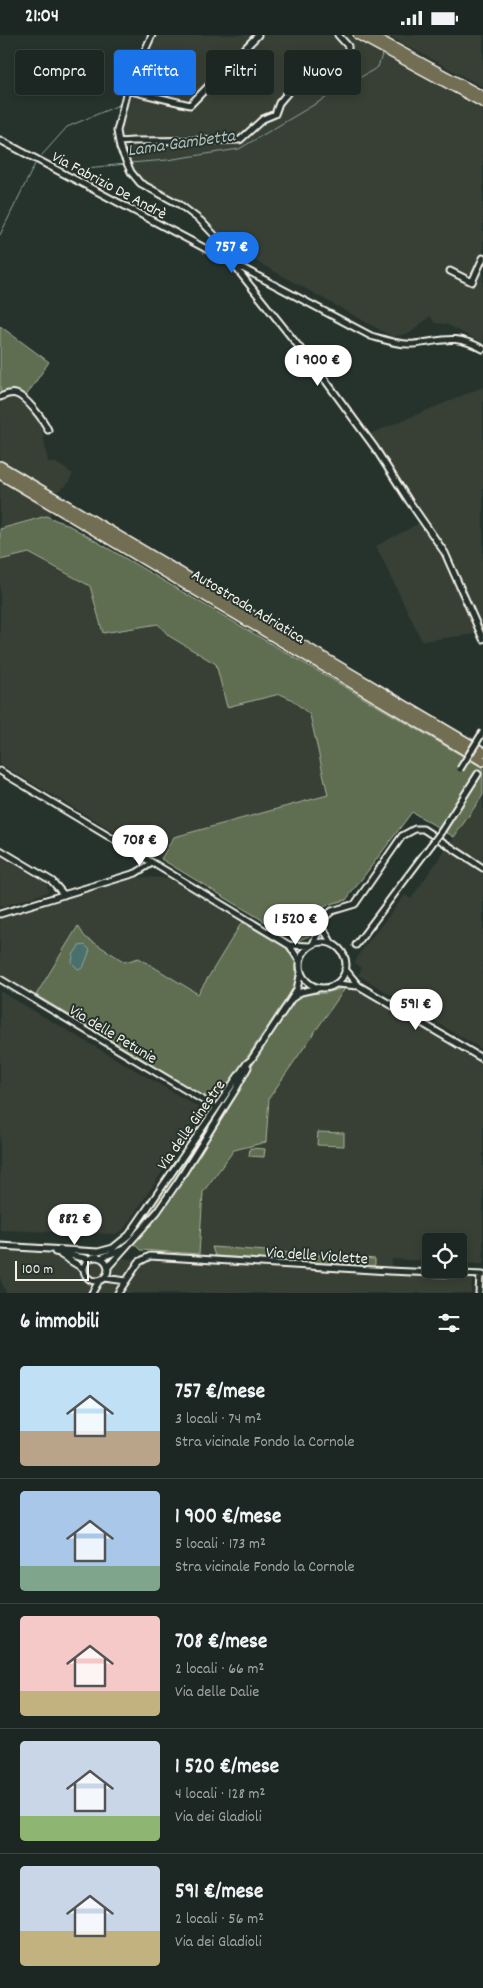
<!DOCTYPE html>
<html lang="it">
<meta charset="utf-8">
<style>
:root{--surface:#1c2622;--page:#252e2a;--text:#f1f3f6;--muted:#a0a5a5;--line:#3a4340;--accent:#1a73e8}
body{margin:0;font-family:Dekko,sans-serif;background:var(--page);color:var(--text);height:100vh;display:flex;flex-direction:column;font-size:19px;white-space:nowrap}
*{box-sizing:border-box;margin:0}
p{font-size:16px;color:var(--muted)}
.icon{flex:none;width:28px;height:28px;fill:none;stroke:currentColor;stroke-width:2;stroke-linecap:round;stroke-linejoin:round}
.map{position:relative;height:1258px;overflow:hidden}
.panel{display:flex;flex-direction:column;background:var(--surface);flex:1}
.panel>*{flex:none}
.hud{position:absolute;left:15px;top:15px;width:454px;height:45px;display:flex;gap:10px}
.controls{position:absolute;left:422px;top:1198px;display:grid;gap:10px}
.controls a{display:grid;place-items:center;width:45px;height:45px;border-radius:5px;background:var(--surface);box-shadow:0 2px 8px #0003,0 0 0 1px var(--line);font-size:25px}
.scale{position:absolute;left:15px;bottom:12px;width:74px;box-sizing:border-box;padding-left:5px;border:2px solid #f4f1e8;border-top:0;font-size:14px;line-height:18px;white-space:nowrap;color:#f4f1e8;-webkit-text-stroke:4px #26332d;paint-order:stroke}
.price{position:absolute;translate:-50% -42px;padding:0 11px;border-radius:18px;background:#fff;color:#222;font-size:16px;line-height:32px;filter:drop-shadow(0 1px 2px #0008)}
.price::after{content:'';position:absolute;left:50%;top:30px;width:15px;height:11px;margin-left:-8px;background:inherit;clip-path:polygon(0 0,100% 0,50% 100%)}
.price.selected{background:var(--accent);color:#fff}
ul{padding:0;list-style:none}
li{display:flex;align-items:center;gap:15px;height:125px;padding:0 20px}
li+li{border-top:1px solid var(--line)}
li span{display:grid;place-items:center;flex:none;width:140px;height:100px;border-radius:5px;color:#555}
li>.icon{margin-inline-start:auto}
span .icon{width:60px;height:60px;fill:#fffc;stroke-width:1}
li b{font-size:21px}
h2{display:flex;justify-content:space-between;align-items:center;height:60px;padding:0 20px;font-size:21px}
.pill{padding:0 18px;border-radius:5px;background:var(--surface);box-shadow:0 2px 8px #0003,0 0 0 1px var(--line);font-size:18px;line-height:45px}
.pill.selected{background:var(--accent);color:#fff}
.status{display:flex;justify-content:space-between;align-items:center;height:35px;padding:0 25px;background:var(--surface);direction:ltr}
.status svg{height:14px;fill:currentColor}
.map>svg:first-child{display:block}
.built{fill:#384036}
.green{fill:#5e6e51;stroke:#a9b09c}
.water{fill:#4a706d;stroke:#8ea49e}
.lines{fill:none;stroke-linecap:round;stroke-linejoin:round}
.stream{stroke:#8ea49e;stroke-width:1}
.minor-casing{stroke:#f4f1e8;stroke-width:9}
.primary-casing{stroke:#f4f1e8;stroke-width:11}
.motorway-casing{stroke:#f4f1e8;stroke-width:12}
.minor{stroke:#26332d;stroke-width:5}
.primary{stroke:#726e52;stroke-width:8}
.motorway{stroke:#726e52;stroke-width:9}
.minor-bridge-casing{stroke:#f4f1e8;stroke-width:9;stroke-linecap:butt}
.minor-bridge{stroke:#26332d;stroke-width:5}
.labels{text-anchor:middle;stroke-width:4;stroke-linejoin:round;paint-order:stroke}
.street-label{font-size:16px;fill:#f4f1e8;stroke:#26332d}
.water-label{font-size:18px;font-style:italic;fill:#b0bdb7;stroke:#26332d}
</style>
<div class="status"><b>21:04</b><svg viewBox="0 0 49 12"><path d="M0 12V9h3v3zM5 12V6h3v6zM10 12V3h3v9zM15 12V0h3v12zM26 1h20v11H26zM47 4h2v5h-2z"/></svg></div>
<div class="map">
<svg width="483" height="1258" viewBox="0 0 483 1258">
<rect width="100%" height="100%" fill="#26332d"/>
<filter id="ink" filterUnits="userSpaceOnUse"><feTurbulence type="fractalNoise" baseFrequency=".02" numOctaves="2"/><feDisplacementMap in="SourceGraphic" scale="10" xChannelSelector="R" yChannelSelector="G"/><feConvolveMatrix kernelMatrix="1 2 1 2 8 2 1 2 1" color-interpolation-filters="sRGB"/></filter>
<g filter="url(#ink)">
<path class="built" d="M157 0H347L483 73V308L446 289 435 288 430 281 410 298 393 302 241 218 189 171 147 149 139 143 124 114 121 98 133 51Z
M387 0H483V52Z
M483 352V589L480 588 451 520 370 399Z
M12 360 20 365 41 388 48 427 56 428 73 439 66 451 54 458 0 425V364Z
M0 445 51 475 50 481H46L30 484 0 494Z
M420 488 430 501 429 505 443 519 475 595V599L422 606 376 511Z
M29 518 90 551 103 598 158 589 169 601 216 629 227 671 280 659 291 664 310 680 329 760 174 802 161 824 0 729V525Z
M483 760V1015L358 940 362 933 355 928 361 916 405 860 411 864Z
M0 821 47 849 48 857 0 872Z
M147 842 163 843 177 848 242 887 199 959 139 924 125 927 85 902 78 891 36 960 0 939V884L131 843Z
M346 952 353 953 483 1030V1229L459 1228V1206H431V1226L392 1224 391 1231 199 1219 203 1158 234 1115 266 1107 269 1063Z
M0 956 198 1072 199 1078 197 1085 123 1195 115 1199 0 1195Z
M0 1216 472 1244 471 1258H6L0 1243Z"/>
<path class="green" d="M0 291 49 327 24 364 15 359 0 362Z
M46 481 70 491 483 733V760L454 802 412 777 346 865C317 871 319 875 309 901L297 906 161 824 174 802 328 760 310 680 291 664 280 659 227 672 216 629 169 601 158 589 103 598 90 551 29 518 0 525V494Z
M242 887 289 915 295 925 296 949 225 1055C217 1061 211 1062 202 1060L36 960 78 891 85 902 125 927 139 923 198 959Z
M346 952 269 1063 266 1107 234 1115 203 1157 199 1219 140 1215 133 1207V1201L297 962 306 959 326 958Z
M318 1097 344 1098V1111L317 1110Z
M250 1113 265 1114 264 1122 249 1121Z
M212 1212 375 1224V1229L373 1232 215 1221Z"/>
<path class="water" d="M85 910 90 915 83 933 78 934 72 928 73 920 79 911Z"/>
<g class="lines">
<path class="stream" d="M389 3 390 0
M42 120 67 92 119 70
M130 128 167 125 239 114 378 32 382 20
M79 142 86 133 126 129
M0 200 35 129"/>
<g class="minor-casing">
<path id="minor" d="M152 0 127 55 117 96 120 113 131 137 140 148 179 169 201 186 221 207 233 229 323 342 375 413 409 466 445 518 483 604
M127 55 190 70 258 0
M0 105 371 301C385 305 399 310 414 309 444 306 453 298 483 314
M119 107 133 106 240 105 263 84 275 79 279 68 290 55 346 25 348 21V11L338 0
M450 236 472 247 483 223
M0 362C5 360 10 357 16 359 26 362 44 385 48 395
M0 736 289 910 310 911
M441 797 478 739
M0 815 52 846 64 860
M0 879 136 838 152 828
M322 891 332 909
M300 930a23 23 0 1 1 46 0a23 23 0 1 1-46 0Z
M313 909 325 882 332 876 355 869 402 801 415 794H423L483 833
M356 910 431 810
M290 911 300 927
M345 934 359 951 483 1024
M0 944 216 1073
M337 949 358 951
M293 963 301 957 319 953
M0 1211 98 1217 113 1213 129 1200 247 1028 251 1025 292 963 297 954 301 937
M55 1217 89 1224
M61 1220 84 1234
M84 1234a12 12 0 1 1 24 0a12 12 0 1 1-24 0Z
M100 1223 121 1215
M108 1232 157 1177 177 1148 236 1054 248 1032
M104 1243 126 1246
M92 1258 99 1246
M118 1258 139 1227 150 1221 389 1236 483 1240
M479 1258 480 1240"/>
</g>
<g class="primary-casing">
<path id="primary" d="M358 0 483 68
M371 0 483 61"/>
</g>
<g class="motorway-casing">
<path id="motorway" d="M0 431 483 717
M0 439 483 726"/>
</g>
<use href="#minor" class="minor"/>
<use href="#primary" class="primary"/>
<use href="#motorway" class="motorway"/>
<g class="minor-bridge-casing">
<path id="minor-bridge" d="M460 734 483 697
M431 810 441 797"/>
</g>
<use href="#minor-bridge" class="minor-bridge"/>
</g>
</g>
<g class="labels">
<g class="street-label">
<text transform="translate(110 149) rotate(28)" y="6">Via Fabrizio De Andrè</text>
<text transform="translate(249 570) rotate(31)" y="6">Autostrada Adriatica</text>
<text transform="translate(114 998) rotate(31)" y="6">Via delle Petunie</text>
<text transform="translate(190 1089) rotate(-55)" y="6">Via delle Ginestre</text>
<text transform="translate(317 1219) rotate(4)" y="6">Via delle Violette</text>
</g>
<g class="water-label">
<text transform="translate(181 107) rotate(-8)" y="6">Lama Gambetta</text>
</g>
</g>
</svg>
<div class="controls">
<a><svg class="icon" aria-label="locate" viewBox="0 0 24 24"><circle cx="12" cy="12" r="6"/><path d="M12 2v4M12 18v4M2 12h4M18 12h4"/></svg></a>
</div>
<div class="scale">100 m</div>
<b class="price selected" style="left:232px;top:239px">757 €</b>
<b class="price" style="left:318px;top:352px">1 900 €</b>
<b class="price" style="left:140px;top:832px">708 €</b>
<b class="price" style="left:296px;top:911px">1 520 €</b>
<b class="price" style="left:416px;top:996px">591 €</b>
<b class="price" style="left:75px;top:1211px">882 €</b>
<div class="hud">
<a class="pill">Compra</a>
<a class="pill selected">Affitta</a>
<a class="pill">Filtri</a>
<a class="pill">Nuovo</a>
</div>
</div>
<section class="panel">
<h2>6 immobili<svg class="icon" aria-label="filters" viewBox="0 0 24 24"><path d="M4 7h16M4 17h16"/><circle cx="9" cy="7" r="2"/><circle cx="15" cy="17" r="2"/></svg></h2>
<ul>
<li><span style="background:linear-gradient(#bfe0f5 65%,#b9a48a 0)"><svg class="icon" aria-label="home" viewBox="0 0 24 24"><path d="M3 11l9-7 9 7M6 9v11h12V9"/></svg></span><div><b>757 €/mese</b><p>3 locali · 74 m²</p><p>Stra vicinale Fondo la Cornole</p></div></li>
<li><span style="background:linear-gradient(#a9c7e8 75%,#7fa58c 0)"><svg class="icon" aria-label="home" viewBox="0 0 24 24"><path d="M3 11l9-7 9 7M6 9v11h12V9"/></svg></span><div><b>1 900 €/mese</b><p>5 locali · 173 m²</p><p>Stra vicinale Fondo la Cornole</p></div></li>
<li><span style="background:linear-gradient(#f6c9c9 75%,#c2b280 0)"><svg class="icon" aria-label="home" viewBox="0 0 24 24"><path d="M3 11l9-7 9 7M6 9v11h12V9"/></svg></span><div><b>708 €/mese</b><p>2 locali · 66 m²</p><p>Via delle Dalie</p></div></li>
<li><span style="background:linear-gradient(#c9d6e8 75%,#8fb573 0)"><svg class="icon" aria-label="home" viewBox="0 0 24 24"><path d="M3 11l9-7 9 7M6 9v11h12V9"/></svg></span><div><b>1 520 €/mese</b><p>4 locali · 128 m²</p><p>Via dei Gladioli</p></div></li>
<li><span style="background:linear-gradient(#c9d6e8 65%,#c2b280 0)"><svg class="icon" aria-label="home" viewBox="0 0 24 24"><path d="M3 11l9-7 9 7M6 9v11h12V9"/></svg></span><div><b>591 €/mese</b><p>2 locali · 56 m²</p><p>Via dei Gladioli</p></div></li>
</ul>
</section>
